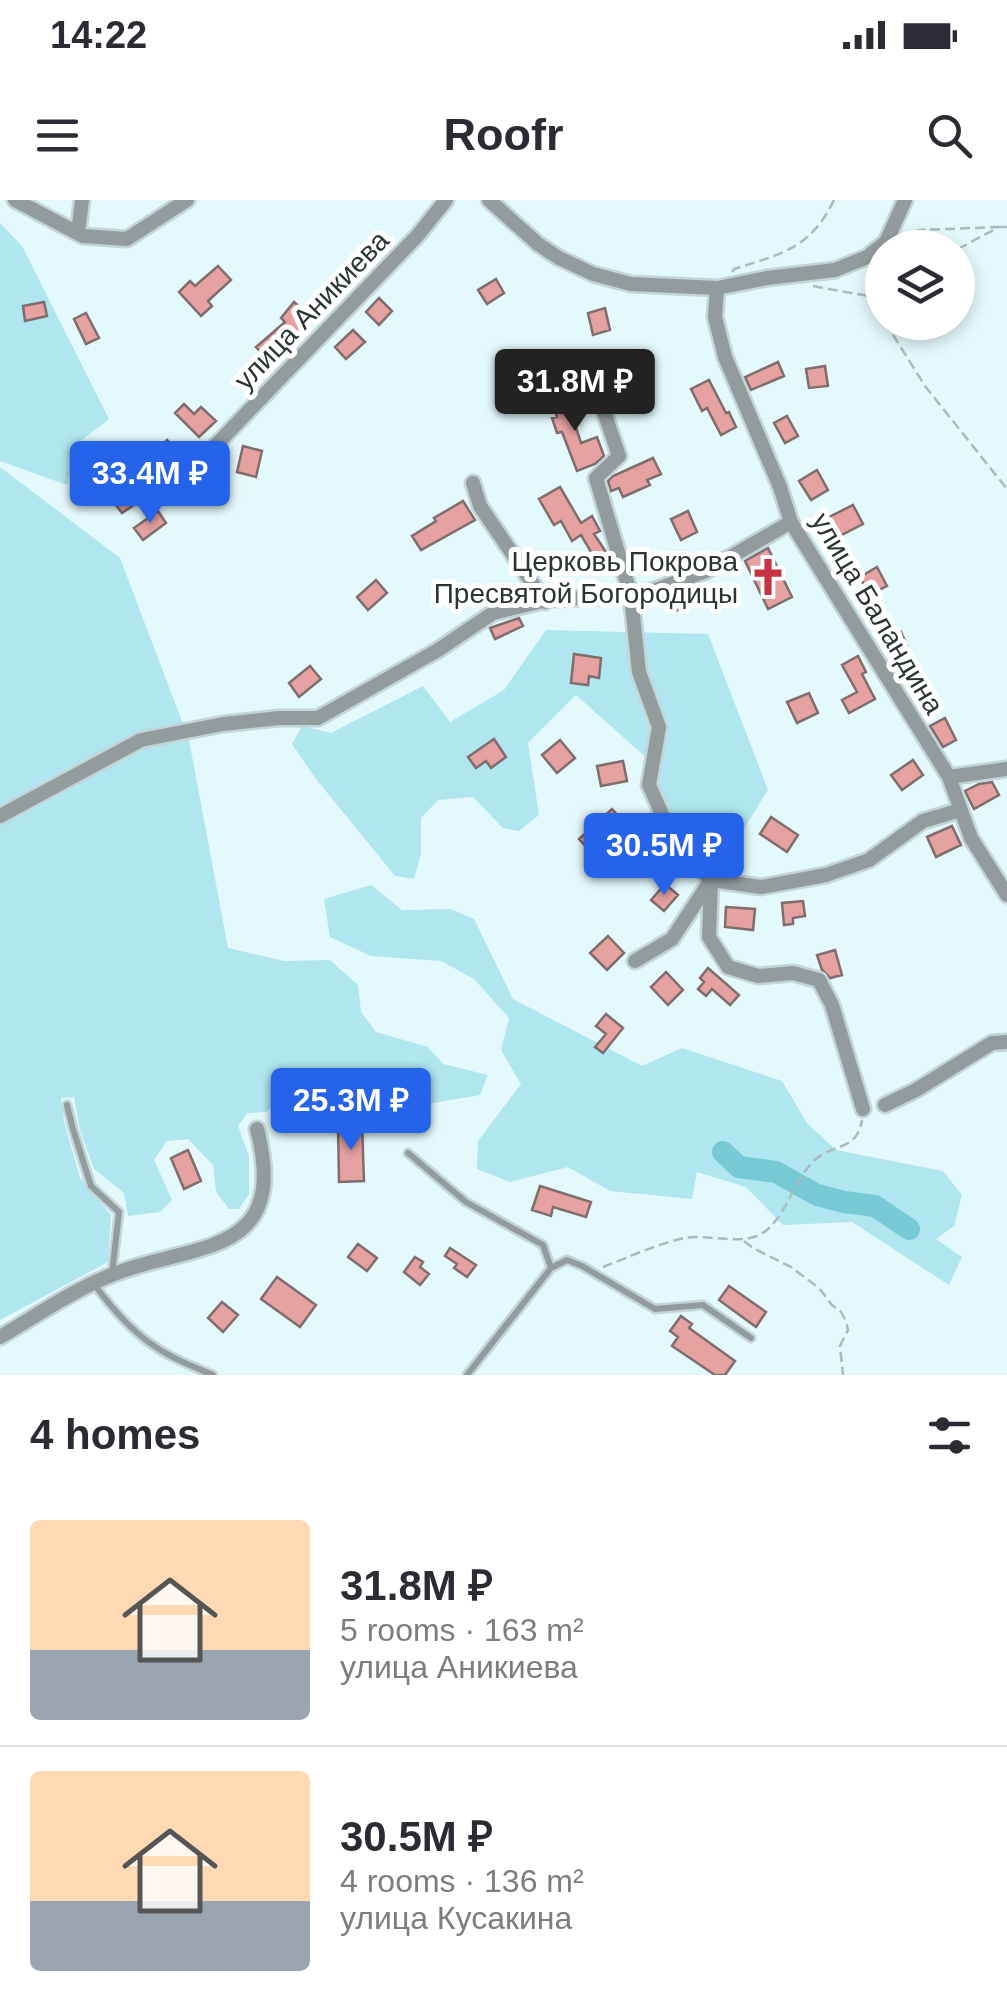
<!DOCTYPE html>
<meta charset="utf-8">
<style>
:root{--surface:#fff;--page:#f7f7f7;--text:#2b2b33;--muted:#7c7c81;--line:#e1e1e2;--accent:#2563eb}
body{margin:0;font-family:Helvetica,sans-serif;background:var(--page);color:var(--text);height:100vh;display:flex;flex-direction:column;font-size:38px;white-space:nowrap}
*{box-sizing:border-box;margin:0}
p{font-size:32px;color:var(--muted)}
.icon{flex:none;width:55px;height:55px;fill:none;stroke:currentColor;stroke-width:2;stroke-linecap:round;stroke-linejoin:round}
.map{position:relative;height:1175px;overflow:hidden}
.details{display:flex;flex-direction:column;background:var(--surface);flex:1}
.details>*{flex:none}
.tools{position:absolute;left:865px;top:30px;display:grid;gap:20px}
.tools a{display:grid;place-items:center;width:110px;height:110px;border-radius:50%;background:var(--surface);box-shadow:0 5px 15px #0003;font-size:50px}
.price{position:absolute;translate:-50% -85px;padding:0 22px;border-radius:10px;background:var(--accent);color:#fff;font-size:32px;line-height:65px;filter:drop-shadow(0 2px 5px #0008)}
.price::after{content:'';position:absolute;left:50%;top:60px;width:30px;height:22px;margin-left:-15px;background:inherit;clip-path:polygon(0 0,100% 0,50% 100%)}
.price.active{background:#222;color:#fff}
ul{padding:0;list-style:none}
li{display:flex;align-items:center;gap:30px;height:250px;padding:0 30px}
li+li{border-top:2px solid var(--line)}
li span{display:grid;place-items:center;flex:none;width:280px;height:200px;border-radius:10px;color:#555}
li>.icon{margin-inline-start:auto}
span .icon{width:120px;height:120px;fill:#fffc;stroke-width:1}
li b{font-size:42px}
h2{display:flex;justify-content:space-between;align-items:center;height:120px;padding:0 30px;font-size:42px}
.status{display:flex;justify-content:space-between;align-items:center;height:70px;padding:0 50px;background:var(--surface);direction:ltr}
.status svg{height:28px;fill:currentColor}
header{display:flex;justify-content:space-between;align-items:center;height:130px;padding:0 30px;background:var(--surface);font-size:45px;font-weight:600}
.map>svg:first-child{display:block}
.green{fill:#b0e6ef}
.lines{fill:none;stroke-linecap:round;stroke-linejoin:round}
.river{stroke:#78c9d6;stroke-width:22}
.building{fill:#e6a2a1;stroke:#7e6d6c;stroke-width:2.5}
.lane-casing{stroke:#c3d5d8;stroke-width:11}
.street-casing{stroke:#c3d5d8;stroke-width:19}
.path{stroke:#aabbbd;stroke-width:2.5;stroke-dasharray:10 5;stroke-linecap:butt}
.lane{stroke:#939c9d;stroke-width:6}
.street{stroke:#939c9d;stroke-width:14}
.labels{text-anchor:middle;stroke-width:10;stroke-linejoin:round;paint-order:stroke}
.street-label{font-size:28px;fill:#2b3334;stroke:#fff}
.poi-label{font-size:28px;fill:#2b3334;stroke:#fff;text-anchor:end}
</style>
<div class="status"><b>14:22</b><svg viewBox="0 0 49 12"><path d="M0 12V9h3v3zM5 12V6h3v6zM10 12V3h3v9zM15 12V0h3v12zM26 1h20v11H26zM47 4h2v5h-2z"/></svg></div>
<header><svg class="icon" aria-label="menu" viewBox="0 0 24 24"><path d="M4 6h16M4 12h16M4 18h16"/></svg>Roofr<svg class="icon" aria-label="search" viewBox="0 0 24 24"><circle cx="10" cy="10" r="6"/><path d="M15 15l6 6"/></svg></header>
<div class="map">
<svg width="1007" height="1175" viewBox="0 0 1007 1175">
<rect width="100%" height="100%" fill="#e4f9fc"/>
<path class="green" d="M0 23 22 46 109 219 77 244 67 285 0 261Z
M0 267 120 358 189 540 228 748 284 761 330 760 358 785 361 812 376 832 428 847 443 864 488 875 480 895 421 905 377 929 337 887 297 880 267 912 247 913 238 926 249 956V994L239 1009H229L216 992 213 965 188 939 167 941 154 960 172 1000 160 1012 128 1016 124 993 94 969 80 930 74 897 61 898 64 922 80 978 111 1015 108 1062 0 1120Z
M546 430 708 434 768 590 743 630 732 658 680 662 645 634 660 570 576 495 528 543 539 615 519 631 503 628 473 597 438 600 421 618V654L414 679 395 676 316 579 292 544 302 526 331 533 423 486 450 522 504 490Z
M371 685 402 710 451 709 474 719 513 799 642 866 682 848 782 881 807 923 836 950 943 971 962 995 954 1026 936 1039 962 1057 949 1085 852 1022 783 1025 746 987 697 972 692 999 610 991 568 967 510 982 477 969 478 941 521 884 501 850 509 818 474 779 441 761 371 756 330 737 324 699Z"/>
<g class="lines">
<path class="river" d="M723 952 739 967 776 972 817 995 844 1002 875 1006 909 1029"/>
</g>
<path class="building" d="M218 66 231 80 208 101 212 106 201 116 179 92 190 81 195 86Z
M342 68 353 81 335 97 324 85Z
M496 79 504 93 487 104 478 90Z
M379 98 392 111 379 125 366 112Z
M44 102 47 116 25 121 23 106Z
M294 102 313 118 294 140 270 162 256 147 285 122 281 118Z
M605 108 610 130 593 135 588 113Z
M86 113 99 138 86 144 74 119Z
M353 130 365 142 346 159 335 147Z
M778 162 784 176 751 190 745 177Z
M825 166 828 186 809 188 806 169Z
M709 180 726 213 729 212 736 227 721 235 707 208 702 211 691 189Z
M576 194 580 208 571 212 581 243 597 237 604 256 595 264 577 271 562 232 557 233 552 218 557 217 552 202Z
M184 204 194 214 201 207 216 221 199 237 175 213Z
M787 216 798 236 785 243 774 223Z
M167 240 181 253 168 267 154 254Z
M243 246 262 251 256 277 237 272Z
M653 258 661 274 647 280 650 285 623 297 619 288 611 291 608 281 613 276Z
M817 270 828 290 811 300 799 281Z
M122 287 134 305 122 313 109 296Z
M560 287 581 323 592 316 600 331 594 334 608 355 597 362 581 335 572 341 561 321 554 325 539 299Z
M463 301 475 320 421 350 412 336 436 321 434 318Z
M853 305 863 324 828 342 819 322Z
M158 311 166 323 143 340 134 328Z
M688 311 697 332 681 340 671 319Z
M768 348 792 397 768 409 745 361Z
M877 367 887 386 869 395 860 377Z
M376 380 387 393 368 410 357 397Z
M690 388 696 400 676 411 669 397Z
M519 418 523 426 495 439 490 428Z
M901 432 915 463 899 470 885 439Z
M574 454 601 458 599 478 589 476 588 485 571 483Z
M858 456 866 472 862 474 875 499 849 513 842 500 857 492 842 465Z
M310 466 321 479 299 497 289 483Z
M809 493 818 513 797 523 787 502Z
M945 518 956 540 943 547 930 526Z
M494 539 506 557 491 568 486 561 476 568 468 557Z
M560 540 575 558 557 573 542 555Z
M913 560 923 575 902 590 891 575Z
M623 561 627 581 601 586 597 566Z
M992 582 999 595 974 609 965 591 979 584Z
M612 609 629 628 613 643 605 634 588 649 579 639Z
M771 617 798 635 787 652 760 634Z
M952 626 961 645 936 657 927 637Z
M665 684 678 695 664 711 651 700Z
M803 701 805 716 793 718V724L784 725 782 703Z
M726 707 755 709 753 730 725 727Z
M608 736 624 753 607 770 590 753Z
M835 750 842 775 830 778 822 770 817 755Z
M708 768 739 795 730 805 712 789 706 796 698 789 704 782 700 778Z
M666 772 683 790 668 805 651 787Z
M606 814 623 828 603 853 595 847 606 834 596 826Z
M362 923 364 981 339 982 338 924Z
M188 950 201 981 184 989 171 958Z
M540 986 591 1002 586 1017 553 1007 551 1016 532 1010Z
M358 1044 377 1058 367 1071 348 1057Z
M450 1048 476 1065 467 1077 454 1068 457 1064 445 1056Z
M415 1057 423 1062 420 1067 429 1074 420 1085 404 1072Z
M277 1077 316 1105 300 1127 261 1099Z
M729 1086 766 1112 756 1127 719 1100Z
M222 1102 238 1115 223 1132 208 1118Z
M681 1116 692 1124 689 1128 735 1161 725 1175H715L672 1146 678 1137 670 1131Z"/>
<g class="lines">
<g class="lane-casing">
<path id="lane" d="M67 905 73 929 91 986 119 1012 112 1074
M408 953 466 1002 543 1045 551 1068 467 1175
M551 1068 567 1060 582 1066 655 1109 703 1105 751 1138
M93 1083C114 1111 138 1139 169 1155 183 1163 199 1169 213 1175"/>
</g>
<g class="street-casing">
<path id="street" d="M15 0 83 36 127 39 187 0
M489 0 538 44 559 58 593 74 631 84 717 88 767 78 835 70 867 57 886 42 905 0
M78 33 82 0
M717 88 715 117 725 157 780 287 791 322 949 577 971 638 1007 695
M591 173 619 256 596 278 631 396 639 472 659 527 649 585 675 643 711 680 709 737 728 767 758 776 793 773 819 780 832 805 863 909
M473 283 480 306 545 402
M164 293 191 271 418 35 446 0
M949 577 1007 569
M0 616 141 540 223 524 279 518H318L438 450 493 413 551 399 639 396 706 371 791 322
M635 761 672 739 711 680 761 687 826 675 869 660 923 621 961 610
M885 905 916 890 992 843 1007 842
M0 1137C33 1118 65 1095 100 1080 185 1040 292 1065 257 929"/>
</g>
<path class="path" d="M901 36 920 30 999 27
M958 49 999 27H1007
M732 72 734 69C782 54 811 48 834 0
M813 86 868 96 882 119
M869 95 882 88
M885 122 925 186 1007 289
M744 1041 753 1048 791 1067 819 1088 832 1105 841 1112 846 1121 848 1130 840 1146 843 1175
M603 1067C629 1057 657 1044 684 1038 711 1033 746 1049 768 1029 789 1010 795 976 817 958 837 943 857 950 862 920"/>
<use href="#lane" class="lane"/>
<use href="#street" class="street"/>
</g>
<defs>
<g id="church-bare" transform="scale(3)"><path d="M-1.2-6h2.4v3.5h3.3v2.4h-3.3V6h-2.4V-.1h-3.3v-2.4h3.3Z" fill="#c43443" stroke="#fff" stroke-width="2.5" paint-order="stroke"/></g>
</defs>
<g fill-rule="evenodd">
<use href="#church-bare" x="768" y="377"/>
</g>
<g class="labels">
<g class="street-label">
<text transform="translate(311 110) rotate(-46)" y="10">улица Аникиева</text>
<text transform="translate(878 413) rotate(59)" y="10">улица Баландина</text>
</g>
<g class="poi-label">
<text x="738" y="371">Церковь Покрова<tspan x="738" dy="32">Пресвятой Богородицы</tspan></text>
</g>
</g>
</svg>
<div class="tools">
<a><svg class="icon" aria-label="layers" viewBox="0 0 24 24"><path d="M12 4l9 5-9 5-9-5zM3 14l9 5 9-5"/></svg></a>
</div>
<b class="price active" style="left:575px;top:234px">31.8M ₽</b>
<b class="price" style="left:150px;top:326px">33.4M ₽</b>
<b class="price" style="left:664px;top:698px">30.5M ₽</b>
<b class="price" style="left:351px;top:953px">25.3M ₽</b>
</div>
<section class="details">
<h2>4 homes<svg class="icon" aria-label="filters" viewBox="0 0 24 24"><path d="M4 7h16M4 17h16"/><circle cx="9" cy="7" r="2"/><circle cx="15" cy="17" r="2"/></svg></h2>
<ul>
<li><span style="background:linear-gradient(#ffd9b3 65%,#9aa5b1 0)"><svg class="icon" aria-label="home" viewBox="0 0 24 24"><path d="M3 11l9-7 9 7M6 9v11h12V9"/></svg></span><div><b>31.8M ₽</b><p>5 rooms · 163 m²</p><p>улица Аникиева</p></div></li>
<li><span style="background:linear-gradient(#ffd9b3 65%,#9aa5b1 0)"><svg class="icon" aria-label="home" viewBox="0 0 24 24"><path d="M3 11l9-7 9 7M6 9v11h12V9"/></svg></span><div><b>30.5M ₽</b><p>4 rooms · 136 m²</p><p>улица Кусакина</p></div></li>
</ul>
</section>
